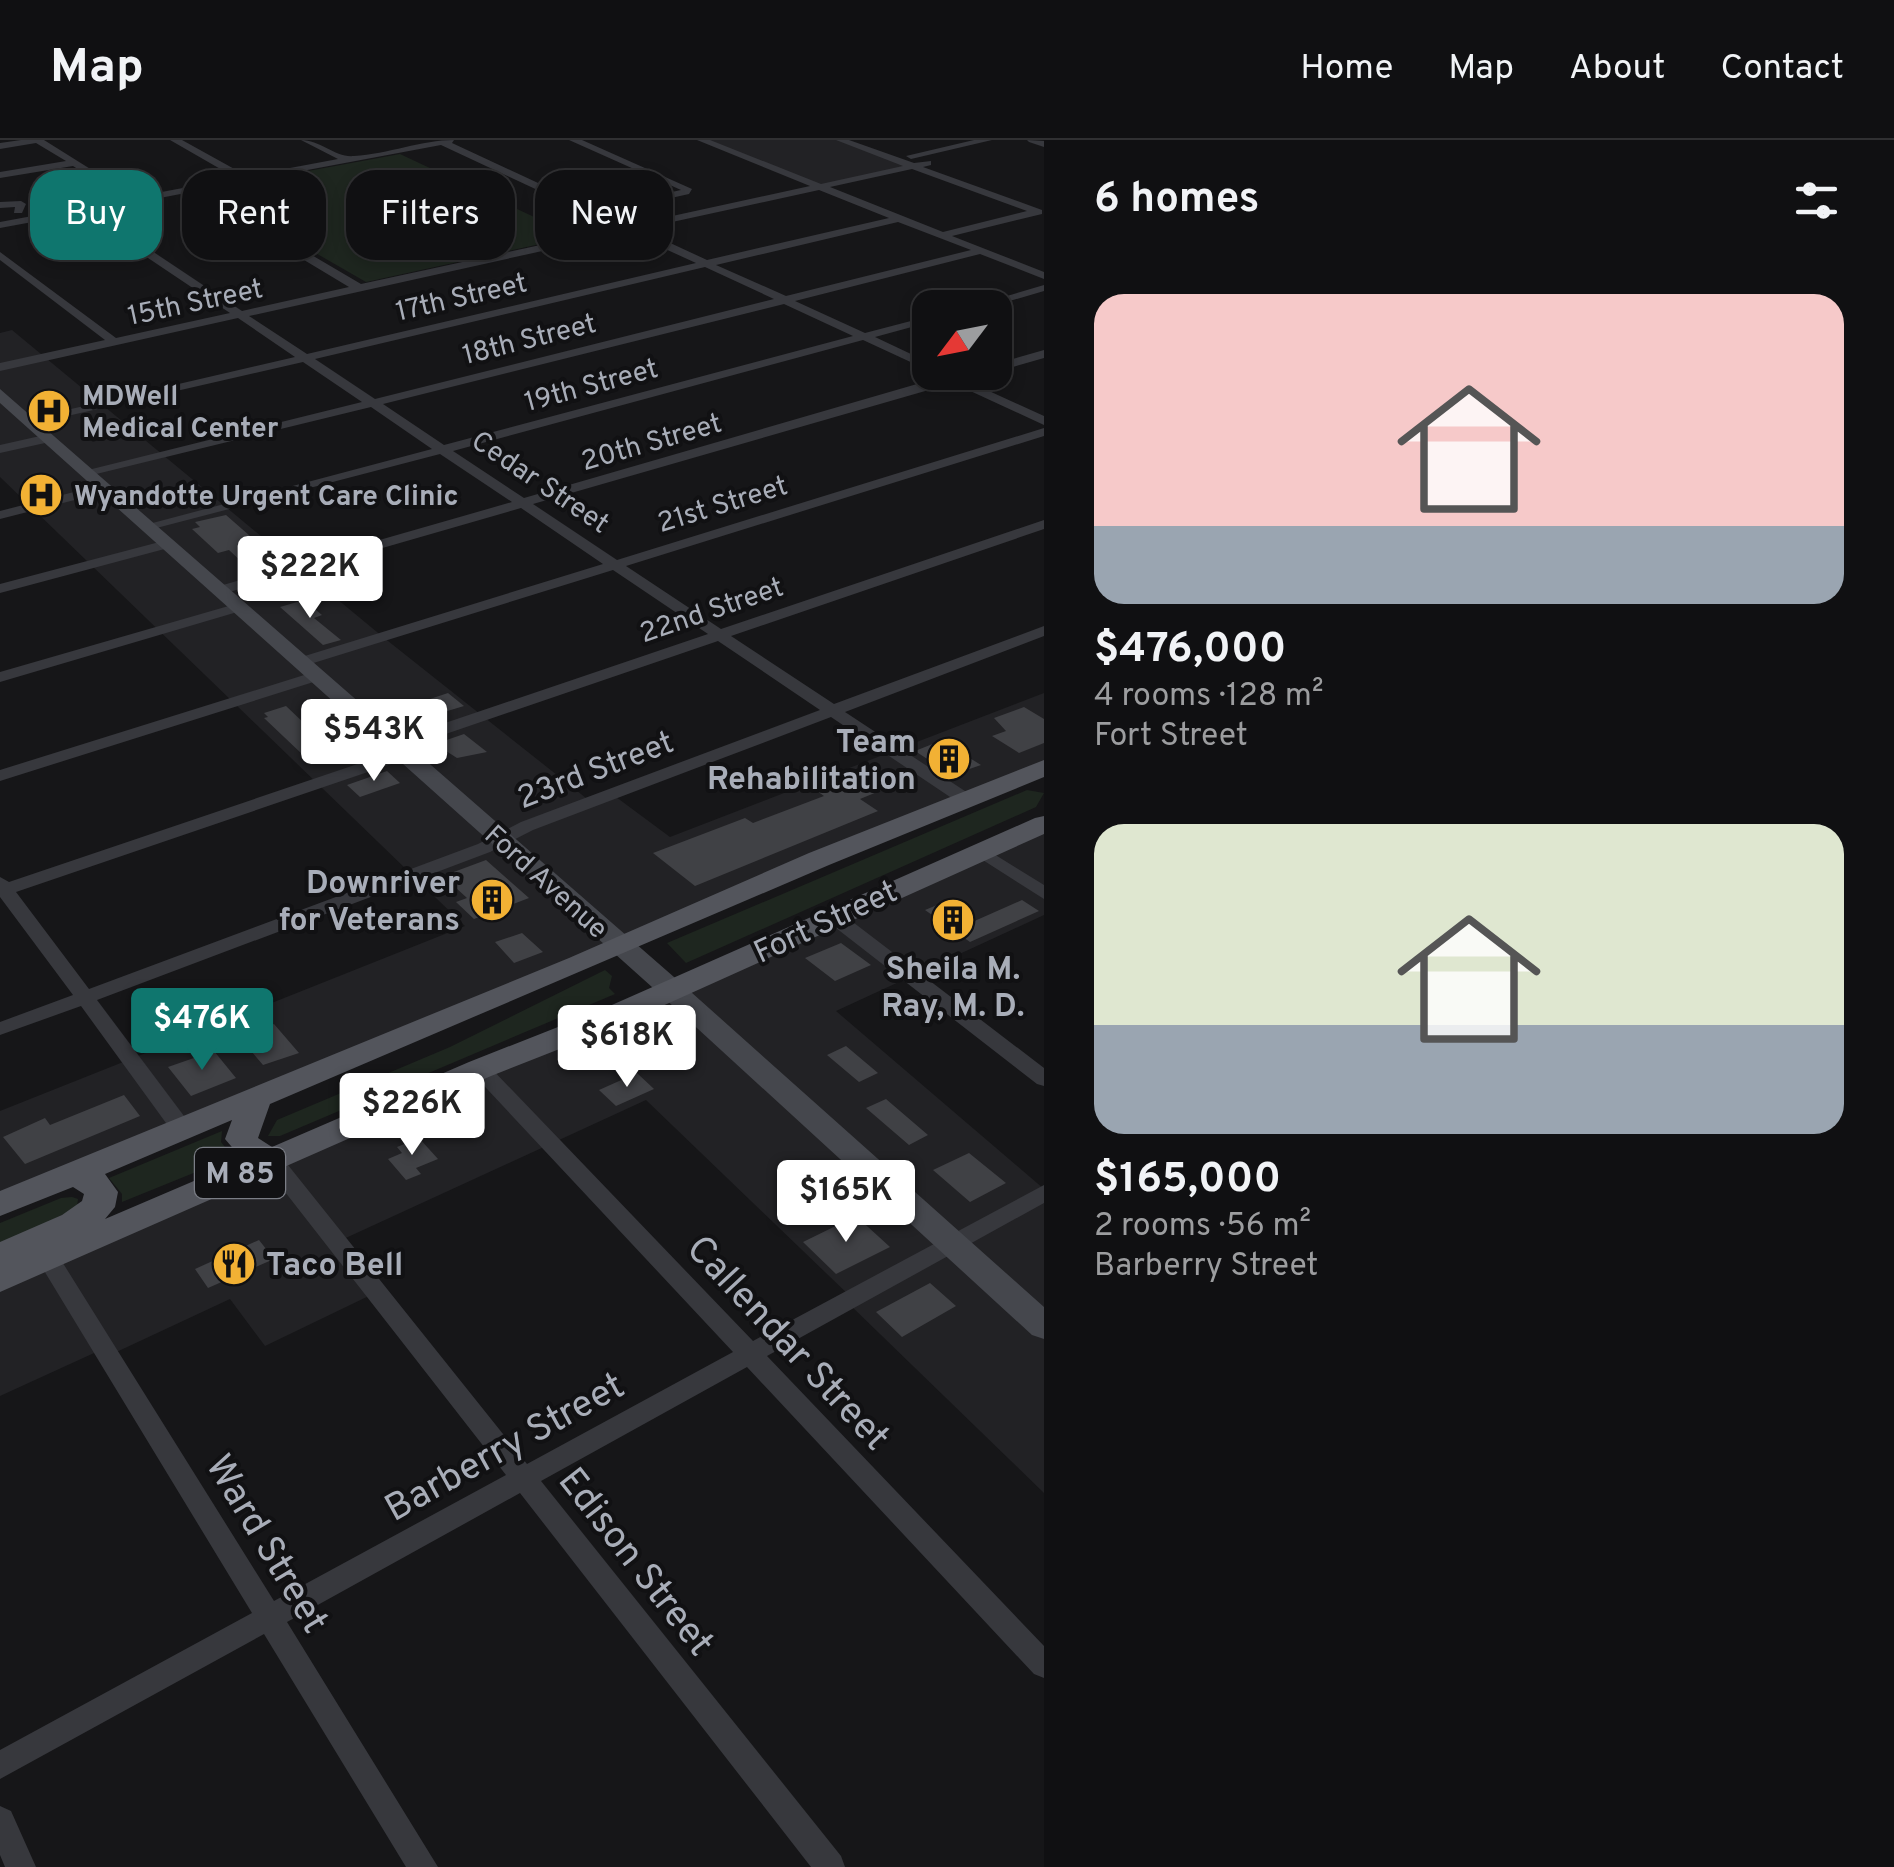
<!DOCTYPE html>
<meta charset="utf-8">
<style>
:root{--surface:#101012;--page:#19191b;--text:#f1f3f6;--muted:#9c9d9f;--line:#303032;--accent:#0f766e}
body{margin:0;font-family:Overpass,sans-serif;background:var(--page);color:var(--text);height:100vh;display:flex;flex-direction:column;font-size:38px;white-space:nowrap}
*{box-sizing:border-box;margin:0}
p{font-size:32px;color:var(--muted)}
.icon{flex:none;width:55px;height:55px;fill:none;stroke:currentColor;stroke-width:2;stroke-linecap:round;stroke-linejoin:round}
.map{position:relative;flex:1;overflow:hidden}
.sheet{display:flex;flex-direction:column;background:var(--surface);width:850px}
.sheet>*{flex:none}
.banner{position:absolute;left:30px;top:30px;width:862px;height:90px;display:flex;gap:20px}
.needle{width:65px;rotate:238deg}
.buttons{position:absolute;left:912px;top:150px;display:grid;gap:20px}
.buttons a{display:grid;place-items:center;width:100px;height:100px;border-radius:20px;background:var(--surface);box-shadow:0 5px 15px #0003,0 0 0 2px var(--line);font-size:50px}
.price{position:absolute;translate:-50% -85px;padding:0 22px;border-radius:10px;background:#fff;color:#222;font-size:32px;line-height:65px;filter:drop-shadow(0 2px 5px #0008)}
.price::after{content:'';position:absolute;left:50%;top:60px;width:30px;height:22px;margin-left:-15px;background:inherit;clip-path:polygon(0 0,100% 0,50% 100%)}
.price.current{background:var(--accent);color:#fff}
ul{padding:0;list-style:none}
li{display:grid;align-content:center;gap:20px;height:530px;padding:0 50px}
li span{display:grid;place-items:center;height:310px;border-radius:30px;color:#555}
li>.icon{margin-inline-start:auto}
span .icon{width:180px;height:180px;fill:#fffc;stroke-width:1}
li b{font-size:42px}
h2{display:flex;justify-content:space-between;align-items:center;height:120px;padding:0 50px;font-size:42px}
.pill{padding:0 35px;border-radius:30px;background:var(--surface);box-shadow:0 5px 15px #0003,0 0 0 2px var(--line);font-size:35px;line-height:90px}
.pill.current{background:var(--accent);color:#fff}
header{display:flex;align-items:center;gap:60px;box-sizing:border-box;height:140px;padding:0 50px;background:var(--surface);border-bottom:2px solid var(--line)}
header strong{font-size:48px}
nav{display:flex;gap:55px;margin-inline-start:auto;font-size:35px}
main{display:flex;flex:1;min-height:0}
.map>svg:first-child{display:block}
.built{fill:#222225}
.green{fill:#1e261f}
.building{fill:#404145}
.lines{fill:none;stroke-linecap:round;stroke-linejoin:round}
.minor{fill:#37383d;fill-rule:evenodd}
.secondary{fill:#45474d;fill-rule:evenodd}
.primary{fill:#53555c;fill-rule:evenodd}
.labels{text-anchor:middle;stroke-width:8;stroke-linejoin:round;paint-order:stroke}
.far-street-label{font-size:28px;fill:#a8adb8;stroke:#111113}
.far-poi-label{font-size:28px;font-weight:bold;fill:#a8adb8;stroke:#111113;text-anchor:start}
.shield{fill:#111113;stroke:#7b7e86;stroke-width:2.5}
.shield-label{font-size:30px;font-weight:bold;fill:#a8adb8}
.poi-label{font-size:32px;font-weight:bold;fill:#a8adb8;stroke:#111113;text-anchor:end}
.street-label{font-size:32px;fill:#a8adb8;stroke:#111113}
.near-street-label{font-size:38px;fill:#a8adb8;stroke:#111113}
</style>
<header>
<strong>Map</strong>
<nav><a>Home</a><a>Map</a><a>About</a><a>Contact</a></nav>
</header>
<main>
<div class="map">
<svg width="1044" height="1727" viewBox="0 0 1044 1727">
<rect width="100%" height="100%" fill="#161618"/>
<path class="built" d="M702 0H841L912 26 820 47Z
M12 190 383 497 591 662 612 654 670 697 1044 553V629L0 1064V971L465 786 0 337V193Z
M1044 683V775L836 871 1044 1049V1353L847 1162 852 1158 646 960 337 1102 377 1152 265 1206 230 1159 110 1215 105 1208 0 1256V1139Z"/>
<path class="green" d="M400 14 547 83 587 75 614 88 366 142 206 50Z
M1027 650 1044 653 1036 667 686 823 667 803Z
M605 830 612 836 609 848 615 854 280 996H268L277 980 450 907Z
M222 991 221 1002 233 1017 122 1062V1054L109 1038Z
M72 1057 78 1059 77 1067 0 1108V1083L61 1058Z"/>
<path class="building" d="M226 375 258 403 253 404 270 418 245 425 229 410 218 413 192 389 200 387 195 382Z
M304 460 322 475 314 478 341 500 323 505 280 467Z
M448 553 464 566 431 576 412 565Z
M286 566 306 585 312 583 336 605 303 615 264 578 268 577 264 573Z
M1024 567 1044 579V603L1019 613 992 596 1006 591 994 578Z
M464 594 487 612 457 618 435 604Z
M940 601 960 612 981 625 952 635 915 611Z
M387 631 400 643 360 657 347 645Z
M882 636 894 645 860 659 878 671 695 746 653 713 745 678 753 683 824 656 817 651 838 642 849 650Z
M486 720 529 758 474 779 456 762 467 758 443 736Z
M1022 760 1039 771 970 802 925 770 942 763 970 783Z
M522 793 543 812 514 823 495 802Z
M841 803 871 825 835 841 805 818Z
M274 884 299 913 263 925 239 897Z
M846 906 878 933 859 942 827 915Z
M214 911 236 938 191 956 168 927Z
M637 933 654 949 616 966 599 950Z
M124 955 140 976 25 1024 3 997 45 978 50 985Z
M886 959 928 995 909 1005 866 968Z
M419 998 438 1019 416 1028 421 1034 406 1040 388 1019 402 1013 397 1007Z
M969 1013 1006 1043 970 1062 933 1030Z
M856 1076 890 1107 836 1134 803 1102Z
M259 1100 274 1119 208 1148 195 1129Z
M930 1143 956 1166 902 1197 876 1172Z"/>
<g class="lines">
<path class="minor" d="M21 0H44L135 57 236 38 170 0H182L247 36 338 19 301 0C320 0 336 18 354 16 388 14 422 0 454 0L452 3 594 69 681 50 569 0H582L692 49 689 54 603 73 631 85 810 46 697 0H710L821 44 903 26 836 0H849L914 23 931 21V25L923 27 1042 70V74L952 96 1044 132V139L980 114 795 161 865 193 930 176V182L875 197 930 223V231L863 200 453 311 524 358 948 235 985 232 965 240 1044 276V285L953 243 533 364 617 420 1044 288V296L626 426 721 489 1044 380V389L731 496 834 564 1044 486V496L845 572 974 657 977 661 974 665H962L831 577 533 690 490 712 97 860 190 984 193 989 190 994H174L81 866 0 895V882L73 855 0 757V737L9 742 396 611 389 610V602L708 494 613 430 307 525H295V519L603 424 521 368 226 453H216V447L512 362 440 314 145 391V385L432 309 371 267 84 337V331L362 262 303 222 28 285V279L295 217 238 178 0 231V223L105 200 0 120V112L116 198 230 173 81 73 0 88V82L124 59 73 26 0 38V32L66 21 36 3 0 9V3ZM441 5 619 88 361 144 201 50ZM912 29 1027 71 943 92 830 47ZM819 50 889 78 707 120 640 89ZM191 52 349 147 242 171 92 71ZM898 82 971 110 786 156 716 125ZM628 92 696 123 307 214 249 176ZM705 127 774 159 375 259 315 219ZM784 164 853 196 444 305 383 264ZM718 501 820 570 521 682 478 704 89 849 16 752 409 618V610L402 609Z
M974 0H992L911 19 906 16Z
M1027 0 1044 1V7L1029 2Z
M21 61 26 64 22 73H14L15 67 0 68V62Z
M1044 145V151L986 168H967Z
M1044 210V218L995 232V224Z
M49 294 55 298 54 301 0 313V305Z
M105 344 112 348 110 351 0 379V371Z
M167 400 172 401V407L0 453V444Z
M239 463 246 467 244 470 0 542V532Z
M317 531 325 536 323 539 0 641V630Z
M981 706 1044 745V759L975 715 972 711Z
M834 771 841 773 1044 928V946L1037 944 827 781 825 777 827 773Z
M480 922 487 924 753 1201 1044 1045V1063L767 1216 1044 1506V1538L1034 1534 747 1227 541 1341 841 1716 845 1727H811L520 1353 287 1482 438 1727H406L264 1494 0 1639V1610L252 1473 40 1124 36 1118 40 1112H56L274 1461 506 1335 264 1025 261 1020 264 1015H280L527 1324 733 1212 473 934 470 929Z
M0 1666 11 1671 36 1727H5L0 1715Z"/>
<path class="secondary" d="M0 249 682 844 1044 1167V1199L1032 1195 662 856 0 263Z"/>
<path class="primary" d="M1044 620V637L829 725 270 964 258 998 272 1007 469 922 596 872 1035 678 1044 676V694L618 886 491 936 0 1152V1102L62 1075 82 1061 84 1054 73 1047 0 1076V1051L569 818 809 713ZM232 980 225 999 243 1020 105 1079 115 1067 118 1052 105 1034Z"/>
</g>
<defs>
<g id="hospital-disc" transform="scale(2.25)"><circle r="9.5" fill="#f2b134" stroke="#111113"/><path d="M-5-5h3v3.5h4V-5h3V5h-3V1.5h-4V5h-3Z" fill="#111"/></g>
<g id="building-disc" transform="scale(2.25)"><circle r="9.5" fill="#f2b134" stroke="#111113"/><path d="M-4-6H4V6H1V3H-1V6H-4ZM-2.5-4.3h1.7v1.8h-1.7ZM.8-4.3h1.7v1.8H.8ZM-2.5-1h1.7V.8h-1.7ZM.8-1h1.7V.8H.8Z" fill="#111"/></g>
<g id="restaurant-disc" transform="scale(2.25)"><circle r="9.5" fill="#f2b134" stroke="#111113"/><path d="M-5-6h1v4h1v-4h1v4h1v-4h1v5L-1.5 .5V6h-2V.5L-5-1ZM5-6V6H3V1.5H1.5Q1.5-4 5-6Z" fill="#111"/></g>
</defs>
<g fill-rule="evenodd">
<use href="#hospital-disc" x="49" y="271"/>
<use href="#hospital-disc" x="41" y="355"/>
<use href="#building-disc" x="949" y="619"/>
<use href="#building-disc" x="492" y="760"/>
<use href="#building-disc" x="953" y="780"/>
<use href="#restaurant-disc" x="234" y="1124"/>
</g>
<g class="labels">
<g class="far-street-label">
<text transform="translate(461 156) rotate(-13)" y="10">17th Street</text>
<text transform="translate(195 161) rotate(-12)" y="10">15th Street</text>
<text transform="translate(529 198) rotate(-14)" y="10">18th Street</text>
<text transform="translate(591 244) rotate(-15)" y="10">19th Street</text>
<text transform="translate(651 301) rotate(-16)" y="10">20th Street</text>
<text transform="translate(541 341) rotate(34)" y="10">Cedar Street</text>
<text transform="translate(722 363) rotate(-17)" y="10">21st Street</text>
<text transform="translate(711 469) rotate(-19)" y="10">22nd Street</text>
<text transform="translate(547 741) rotate(42)" y="10">Ford Avenue</text>
</g>
<g class="far-poi-label">
<text x="82" y="265">MDWell<tspan x="82" dy="32">Medical Center</tspan></text>
<text x="74" y="365">Wyandotte Urgent Care Clinic</text>
</g>
<rect class="shield" x="195" y="1008" width="90" height="50" rx="8"/>
<g class="shield-label">
<text x="240" y="1043">M 85</text>
</g>
<g class="poi-label">
<text x="916" y="612">Team<tspan x="916" dy="37">Rehabilitation</tspan></text>
<text x="460" y="753">Downriver<tspan x="460" dy="37">for Veterans</tspan></text>
<text x="953" y="839" text-anchor="middle">Sheila M.<tspan x="953" dy="37">Ray, M. D.</tspan></text>
<text x="266" y="1135" text-anchor="start">Taco Bell</text>
</g>
<g class="street-label">
<text transform="translate(595 629) rotate(-21)" y="11">23rd Street</text>
<text transform="translate(825 781) rotate(-25)" y="11">Fort Street</text>
</g>
<g class="near-street-label">
<text transform="translate(789 1202) rotate(47)" y="13">Callendar Street</text>
<text transform="translate(504 1306) rotate(-29)" y="13">Barberry Street</text>
<text transform="translate(268 1403) rotate(59)" y="13">Ward Street</text>
<text transform="translate(637 1421) rotate(52)" y="13">Edison Street</text>
</g>
</g>
</svg>
<div class="buttons">
<a><svg class="needle" viewBox="-14 -14 28 28"><path d="M0-13l5 13h-10z" fill="#e53935"/><path d="M0 13l5-13h-10z" fill="#9c9d9f"/></svg></a>
</div>
<b class="price" style="left:310px;top:481px">$222K</b>
<b class="price" style="left:374px;top:644px">$543K</b>
<b class="price current" style="left:202px;top:933px">$476K</b>
<b class="price" style="left:627px;top:950px">$618K</b>
<b class="price" style="left:412px;top:1018px">$226K</b>
<b class="price" style="left:846px;top:1105px">$165K</b>
<div class="banner">
<a class="pill current">Buy</a>
<a class="pill">Rent</a>
<a class="pill">Filters</a>
<a class="pill">New</a>
</div>
</div>
<section class="sheet">
<h2>6 homes<svg class="icon" aria-label="filters" viewBox="0 0 24 24"><path d="M4 7h16M4 17h16"/><circle cx="9" cy="7" r="2"/><circle cx="15" cy="17" r="2"/></svg></h2>
<ul>
<li><span style="background:linear-gradient(#f6c9c9 75%,#9aa5b1 0)"><svg class="icon" aria-label="home" viewBox="0 0 24 24"><path d="M3 11l9-7 9 7M6 9v11h12V9"/></svg></span><div><b>$476,000</b><p>4 rooms · 128 m²</p><p>Fort Street</p></div></li>
<li><span style="background:linear-gradient(#dfe7d0 65%,#9aa5b1 0)"><svg class="icon" aria-label="home" viewBox="0 0 24 24"><path d="M3 11l9-7 9 7M6 9v11h12V9"/></svg></span><div><b>$165,000</b><p>2 rooms · 56 m²</p><p>Barberry Street</p></div></li>
</ul>
</section>
</main>
